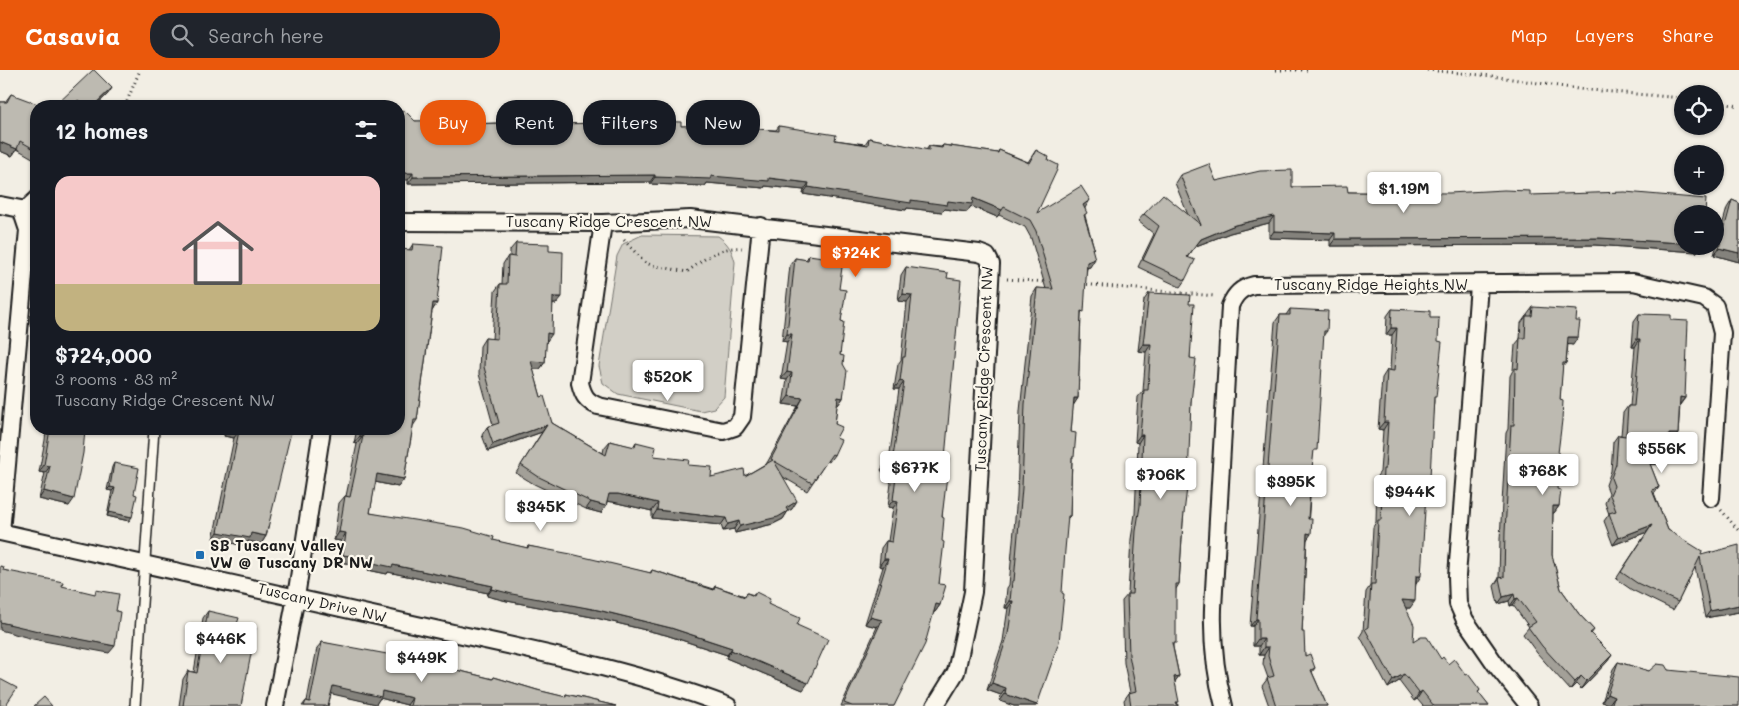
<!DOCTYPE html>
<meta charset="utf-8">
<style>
:root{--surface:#171b24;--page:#20242c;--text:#f1f3f6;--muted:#9ea1a6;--line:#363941;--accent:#ea580c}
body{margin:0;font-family:Mali,sans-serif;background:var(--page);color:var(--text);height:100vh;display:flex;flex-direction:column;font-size:19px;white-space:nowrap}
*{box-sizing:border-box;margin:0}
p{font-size:16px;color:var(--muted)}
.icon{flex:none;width:28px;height:28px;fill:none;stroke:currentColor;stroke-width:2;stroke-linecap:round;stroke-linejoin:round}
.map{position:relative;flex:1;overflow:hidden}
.panel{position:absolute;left:30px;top:30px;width:375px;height:335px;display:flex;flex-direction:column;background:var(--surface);border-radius:20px;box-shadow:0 1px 4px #0004}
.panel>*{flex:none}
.banner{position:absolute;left:420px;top:30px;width:475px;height:45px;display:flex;gap:10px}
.controls{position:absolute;left:1674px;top:15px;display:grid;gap:10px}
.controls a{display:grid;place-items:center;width:50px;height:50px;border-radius:50%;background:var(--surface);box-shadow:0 1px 4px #0004;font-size:25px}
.price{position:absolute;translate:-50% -42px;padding:0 11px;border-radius:5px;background:#fff;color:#222;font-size:16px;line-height:32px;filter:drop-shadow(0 1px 2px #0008)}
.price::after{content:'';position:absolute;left:50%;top:30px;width:15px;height:11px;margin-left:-8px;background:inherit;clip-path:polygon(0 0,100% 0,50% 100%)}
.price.selected{background:var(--accent);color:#fff}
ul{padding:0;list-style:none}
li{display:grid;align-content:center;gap:10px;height:265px;padding:0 25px}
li+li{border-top:1px solid var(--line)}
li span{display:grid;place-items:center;height:155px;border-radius:15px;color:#555}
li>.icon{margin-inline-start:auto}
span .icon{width:90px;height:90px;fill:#fffc;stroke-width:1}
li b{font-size:21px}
h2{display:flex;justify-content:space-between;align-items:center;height:60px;padding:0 25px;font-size:21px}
.tag{padding:0 18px;border-radius:20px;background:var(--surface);box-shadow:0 1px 4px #0004;font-size:18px;line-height:45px}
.tag.selected{background:var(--accent);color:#fff}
header{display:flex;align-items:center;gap:30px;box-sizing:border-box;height:70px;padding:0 25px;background:var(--accent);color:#fff}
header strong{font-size:24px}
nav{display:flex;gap:28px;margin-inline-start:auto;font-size:18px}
.search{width:350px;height:45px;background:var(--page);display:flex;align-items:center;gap:12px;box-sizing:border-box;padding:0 18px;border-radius:20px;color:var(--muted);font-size:19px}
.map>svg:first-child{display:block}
.green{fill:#d2cfc6;stroke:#777671}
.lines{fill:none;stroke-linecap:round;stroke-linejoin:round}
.service-casing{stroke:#1c1c1c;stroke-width:12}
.minor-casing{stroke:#1c1c1c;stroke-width:20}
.path{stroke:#1c1c1c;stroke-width:3;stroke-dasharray:1 4;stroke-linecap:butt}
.service{stroke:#fbf7ec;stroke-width:9}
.minor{stroke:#fbf7ec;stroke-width:16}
.wall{fill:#a3a098;stroke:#1c1c1c}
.shaded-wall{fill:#84827c;stroke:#1c1c1c}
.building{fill:#bdbab1;stroke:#1c1c1c}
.poi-dot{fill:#1f6fb2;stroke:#fbf7ec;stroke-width:2}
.labels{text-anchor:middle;stroke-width:4.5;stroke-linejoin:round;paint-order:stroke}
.street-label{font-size:15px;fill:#1c1c1c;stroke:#fbf7ec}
.poi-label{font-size:15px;font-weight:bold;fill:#1c1c1c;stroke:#fbf7ec;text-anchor:start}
</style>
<header>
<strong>Casavia</strong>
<div class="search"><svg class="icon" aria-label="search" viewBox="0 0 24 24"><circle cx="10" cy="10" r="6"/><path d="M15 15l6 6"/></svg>Search here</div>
<nav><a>Map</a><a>Layers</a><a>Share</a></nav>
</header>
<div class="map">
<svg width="1739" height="636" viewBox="0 0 1739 636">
<rect width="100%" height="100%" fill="#f2eee4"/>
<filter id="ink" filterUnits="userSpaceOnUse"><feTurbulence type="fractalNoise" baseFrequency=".02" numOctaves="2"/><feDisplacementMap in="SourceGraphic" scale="10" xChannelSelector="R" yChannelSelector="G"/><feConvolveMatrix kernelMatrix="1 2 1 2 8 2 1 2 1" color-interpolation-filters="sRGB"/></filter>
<g filter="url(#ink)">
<path class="green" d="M642 165 718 166C728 173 732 180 735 192L724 327 714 338 701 341 618 324 603 313 599 296 617 186 623 174Z"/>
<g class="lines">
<g class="service-casing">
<path id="service" d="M21 139 36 125
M135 636 154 359"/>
</g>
<g class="minor-casing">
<path id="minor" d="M0 135 21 139 28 160 1 462
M399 152 603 153 690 149 979 183 987 186 991 194 973 522 956 602 935 636
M603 153 580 313C583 325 586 331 598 336L723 361 735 357 742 347 761 156
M1479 215 1457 506 1458 534 1465 550 1496 595 1529 636
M0 462C145 493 290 526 435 559 534 581 633 600 728 636
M275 636 296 527 322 359
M1224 636C1215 603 1212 572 1213 538L1230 236C1235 224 1241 218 1254 215L1633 212 1704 228 1715 236 1722 263 1711 428"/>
</g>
<path class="path" d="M1276 0H1309
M1427 0 1492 6 1578 19 1682 28
M1715 32 1739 36
M125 36 140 0
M624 170 644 192 651 195 687 202C704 189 720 176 742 178
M1007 209 1046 212
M1082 214 1215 226
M1721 440 1739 461"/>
<use href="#service" class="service"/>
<use href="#minor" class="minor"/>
</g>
<path class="wall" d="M112 18 107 25 95 36H44L47 32 55 36Z
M11 24 36 36V90L17 79 12 86 0 81V32H5Z
M512 42 529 55 628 52 633 44 650 51 681 56 776 60 779 56 835 70 865 74 869 68 926 80 929 76 941 77 943 75 997 83 999 80 1028 92 1036 80 1048 90 1037 143 1085 138V146L1094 178 1092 180 1090 197 1087 198 1081 245 1078 328 1073 335 1071 362 1072 390 1070 446 1067 449 1037 635 1036 636H1014L1000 631 1001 625 987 620 1003 571 1008 538H1005L1007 518 1009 515 1017 426 1020 341 1032 226 1037 218 1046 219 1031 168 1025 157 999 145 997 147 971 136 967 142 945 139 942 142 907 138 906 140 803 124 804 120 765 116 764 118 707 113 705 116 650 114V112L408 114V110L415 51 468 54 498 53 503 46H509Z
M1180 105 1216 111 1292 117 1348 122 1530 125 1697 182 1595 175 1330 176V170L1269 168V153L1230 163 1196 176 1187 187 1185 210 1180 217 1138 197 1154 164 1138 151 1144 144 1188 145 1175 113Z
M1732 130 1739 133V192L1714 185 1727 138Z
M516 173 549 181 556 234H553L547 271H546L545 292 540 299H533L541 327 552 353 603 383 604 378 610 371 633 377 636 372 654 386 688 395 711 407 745 406 767 393 798 336 783 334 787 310 781 309 787 272 782 271 790 195 795 188 806 190 809 185 839 219 841 251 840 285 843 294V328L838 335H837L835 354 836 368 834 385 829 392 827 391 807 421 783 407 792 439 788 441 783 449 773 454 735 463 734 459 723 461 721 455 652 448V441L613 432 607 431 606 436 601 443 586 439 534 414 516 403 542 362 488 381 482 365 487 357 493 355 479 304 480 276 485 268 492 269 495 221 500 214H502L503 194 508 186 510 187V180Z
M413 174 437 233 432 241 417 350 413 356 404 409 398 417 375 412 370 443 527 478 528 476 650 503 652 500 713 519 715 516 745 526 747 523 754 525 756 522 768 534 797 555 803 620 726 588 727 585 666 565 592 547 507 531 487 526 488 523 388 502 387 504 368 500V496L338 492 341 471 334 470 339 433 345 426H346L357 374 354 373 357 359H399L409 180Z
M906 197 947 208 945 388 939 514 940 535 935 542H934L894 636H841L877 557 865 554 883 497 879 496 881 478 886 471H888L893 438 888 437 891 413 881 400 886 392 889 390 899 319H894L898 294 901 290 907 232 898 231 901 205Z
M1149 223 1189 234 1191 332 1183 452 1179 514 1176 519 1173 577 1179 606 1175 611 1178 636H1125L1124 630 1129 623 1130 622 1124 593 1122 531 1128 524 1131 469 1135 444 1138 373 1135 372 1138 327 1143 321 1146 282 1138 281 1144 230Z
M1533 237 1573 275 1568 274 1566 293 1562 298 1555 408 1559 436 1554 443H1553L1552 485 1561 519 1579 544 1594 560 1591 564 1612 585 1607 592 1581 619 1576 614 1570 620 1537 583 1523 564 1529 557 1513 535 1510 536 1509 531 1498 534 1494 516 1499 508 1500 469 1506 363 1508 359 1510 306 1513 300 1515 275 1520 269 1521 253 1526 246H1527V245Z
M1290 239 1327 261 1323 266 1313 385 1307 470 1302 562 1305 586 1315 598 1312 602 1327 636H1269L1262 616 1268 608 1263 594 1264 585H1259V576H1253V556H1250L1275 252 1280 245H1286Z
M1392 239 1430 248 1434 331 1416 514 1410 538H1405L1413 572 1466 605 1480 620 1478 623 1489 636H1423L1417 629 1414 631 1399 611 1388 618 1360 566 1363 561 1366 522 1370 516 1373 457 1376 452 1377 406 1380 402 1383 360 1378 359 1382 308 1387 300H1390L1392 265H1386L1387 246Z
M1639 244 1671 250 1685 328 1680 335 1678 364 1673 371H1669L1663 395 1650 394 1659 417 1654 424 1668 460 1701 485 1739 542 1705 548 1695 497 1678 532 1673 540 1632 520 1616 509 1647 462 1613 475 1604 451 1609 444 1605 433 1609 423 1606 415 1611 401 1613 372 1618 365H1621L1623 343 1628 336H1630L1635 277H1632L1634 251Z
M46 359H85L69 436 39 429 45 403 39 402 45 370Z
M225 359H288L266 466 261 474 248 471 245 476 213 469 234 368 224 366Z
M114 393 134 424 129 451 107 446 112 421 107 420 112 397Z
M208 541 237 554 241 636H179L183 609 188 601 194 602 203 548Z
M322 572 418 595 420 591 493 609 494 607 537 620 565 627 566 624 616 636H407V635L380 628 376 634 331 623 328 636H302L306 631H307L317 578Z
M1618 592 1649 601 1668 600 1739 636H1608L1609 634 1602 632 1613 599Z"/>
<path class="shaded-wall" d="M112 18 107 25 95 36H93Z
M0 72 17 79 12 86 0 81Z
M399 103H413L408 110H399Z
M655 105 650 112 408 114 413 107Z
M711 106 769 108 809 113 804 120 765 116 764 118 707 113 705 116 650 114 655 107Z
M808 117 911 130 948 131 973 128 1002 140 997 147 971 136 967 142 945 139 942 142 907 138 906 140 803 124Z
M1090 130 1085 138 1078 142 1083 135Z
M1274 146 1269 153 1230 163 1196 176 1182 194 1201 169 1235 155Z
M1274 161 1335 163 1330 170 1269 168Z
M1600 168 1682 173V176H1701L1697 182 1595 175 1330 176 1335 169Z
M1719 178 1739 183V192L1714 185Z
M1095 189 1090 197 1082 199 1087 192Z
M903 224 912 225 907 232 898 231Z
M553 227H562L556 234H548Z
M433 233H437L432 241 428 240Z
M1391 258H1397L1392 265H1386Z
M547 263 552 264 547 271H541Z
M787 264H792L787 272 782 271Z
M1568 267H1578L1573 275 1563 274Z
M1637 269H1640L1635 277H1632Z
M1143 274H1151L1146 282 1138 281Z
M531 291 545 292 540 299H526Z
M787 302 792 303 787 310 781 309Z
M900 311 904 312 899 319H894Z
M789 326 803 328 798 336 783 334Z
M838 327 843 328 838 335H833Z
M1680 327 1685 328 1679 335Z
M1074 328H1078L1073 336Z
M1384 352H1388L1383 360 1378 359Z
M547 355 542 362 488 381 493 374Z
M96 359H148L146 361H140L138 363Z
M228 359 239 361 234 368 224 366Z
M1669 364H1678L1673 371H1664Z
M1140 365H1143L1138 373 1135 372Z
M360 366H363L357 374 354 373Z
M1647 386 1668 387 1663 395 1642 393Z
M44 395 50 396 45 403 39 402Z
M377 404 404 409 398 417 371 411Z
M110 417 115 418 112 421 107 420Z
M1659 417 1654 424 1647 427 1652 420Z
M44 421 74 429 69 436 39 429Z
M609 424H618L658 433 652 441 613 432 604 431Z
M893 430 898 431 893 438 888 437Z
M797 431 792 439 781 445 786 438Z
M591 432 606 436 601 443 586 439Z
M1553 436H1559L1554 443H1548Z
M657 440 726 448 721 455 652 448Z
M788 441 783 449 773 454 735 463 740 456Z
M109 442 132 447 129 451 107 446Z
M739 451 734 459 723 461 728 454Z
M1652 455 1647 462 1613 475 1618 468Z
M218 462 251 463 266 466 261 474 248 471 245 476 213 469Z
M339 462 346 463 341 471 334 470Z
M1307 463 1311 464 1306 471Z
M343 485 373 489 368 496 338 492Z
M884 489H888L883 497 879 496Z
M373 493 393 495 493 516 488 523 388 502 387 504 368 500Z
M1416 506H1421L1416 514Z
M492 519 598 540 671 558 732 578 727 585 666 565 592 547 507 531 487 526Z
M1514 524 1509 531 1498 534 1503 527Z
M1518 528 1513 535 1510 536 1515 529Z
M1402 530 1415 531 1410 538H1397Z
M1010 531H1013L1008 538H1005Z
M936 534 940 535 935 542 931 541Z
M1739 535V542L1705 548 1710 541Z
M870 547 882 550 877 557 865 554Z
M1256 549H1258L1253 556H1250Z
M0 552 115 576 109 583 33 569 0 560Z
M1258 569H1264L1259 576H1253Z
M1264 577H1269L1264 585H1259Z
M731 580 808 613 803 620 726 588Z
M1612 585 1607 592 1581 619 1586 611Z
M1404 604 1399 611 1388 618 1393 610Z
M1179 606 1174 613V607Z
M1581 606 1576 614 1570 620 1575 612Z
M992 613 1006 618 1001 625 987 620Z
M333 616 382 621 412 628 407 635 380 628 376 634 328 623Z
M1422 621 1417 629 1414 631 1419 623Z
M1005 624 1037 635 1036 636H1014L1000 631Z
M1607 624 1614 627 1609 634 1602 632Z"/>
<path class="building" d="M93 0H94L112 18 93 36H85L78 30 75 36H45L47 32 55 36Z
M11 24 43 36H36V80L20 71 17 79 0 72V32H7Z
M404 40 415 51 457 50 468 51V54L503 53V46H512V42L529 41V55L633 52V44H650V51L681 52V56L718 55 779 61V56L836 65 835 70 868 75 869 68 929 80V76L942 78 943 75 998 83 999 80 1029 93 1036 80 1049 87 1048 90 1058 95 1057 100 1037 143 1081 116 1090 130 1083 135 1087 143 1084 145 1094 178H1092L1095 189 1087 192 1084 242 1081 241 1078 328H1074L1071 362 1076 363 1074 387H1072L1070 446H1068L1065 480 1062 523 1064 524 1059 572 1037 635 1005 624 1006 618 992 613 1008 564 1013 531H1010L1012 511H1014L1022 418 1025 334 1037 218 1053 219 1036 161 1030 150 1004 137 1002 140 973 128 972 134 948 131 947 135 911 130V133L808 117 809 113 769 108V111L711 106V109L655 107V105L413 107V103H399V41Z
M1209 94 1216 111 1260 101 1292 100V117L1347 116 1348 122 1449 123 1504 120 1530 121V125L1625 122 1706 129 1705 144H1682V173L1600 168 1335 169V163L1274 161V146L1235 155 1201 169 1187 187 1195 190 1185 210 1143 190 1159 156 1144 144 1163 124 1201 155 1180 105Z
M1732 130 1739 133V183L1719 178Z
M516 173 549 174V181L563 182 562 227H553L552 264 547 263 545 292 531 291 541 327 544 326 552 353 606 385 610 371 635 377 636 372 656 377 654 386 689 390 688 395 712 397 711 407 744 399 745 406 773 390 771 389 803 328 789 326 792 303 787 302 792 264H787L795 188 808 190 809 185 843 190 839 219 846 220 841 251 844 252 840 285 844 286 843 294 847 301 843 328 838 327 835 354 842 357 836 368 841 370 834 385 832 384 812 413 774 391 797 431 786 438 788 441 778 447 740 456 739 451 728 454 726 448 657 440 658 433 618 424H609L606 436 591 432 539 407 521 395 547 355 493 374 487 357 499 353 484 297 485 268 497 269 500 214H507L508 186 515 187Z
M413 174 443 176 437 233H433L417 350H414L404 409 377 404 370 443 464 458 494 467 493 470 528 478V476L571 484 651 503 652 500 714 520 715 516 745 527 747 523 754 526 756 522 770 529 768 534 772 536 800 548 797 555 828 569 808 613 731 580 732 578 671 558 598 540 512 524 492 519 493 516 393 495 392 497 373 493V489L343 485 346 463 339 462 345 426 350 427 363 366H360L361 359H399V179L412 180Z
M906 197 948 203 947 208 961 210 945 388 949 389 942 447 944 448 942 471 944 472 939 514 946 515 940 535 936 534 925 574 894 636H852L844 633 882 550 870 547 888 489H884L886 471 892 472 898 431 893 430 896 406 886 392 893 387 904 312 900 311 903 287H905L912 225 903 224Z
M1149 223 1190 225 1189 234H1194L1190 288 1196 289 1191 332 1188 409 1183 452 1179 514H1176V573H1172L1179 606 1174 607 1179 632H1176L1178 636H1131L1129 623 1136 621 1129 585 1127 524H1132L1136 461 1140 436 1143 365H1140L1144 320H1148L1151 274H1143Z
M1533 237 1577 240 1576 251H1580L1578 267H1568L1566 293H1563L1560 330 1563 331 1562 350 1555 408 1558 409 1557 419 1561 420 1559 436H1553L1552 485 1561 519 1579 544 1594 560 1590 563 1612 585 1586 611 1581 606 1575 612 1542 576 1528 557 1536 552 1518 528 1515 529 1514 524 1503 527 1499 508 1504 507 1505 462 1511 355H1514L1515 298 1518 299 1520 268H1525L1526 246H1532Z
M1290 239 1328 241 1327 261H1324L1317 380H1314L1311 407 1308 449H1312L1311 464 1307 463 1302 562H1304L1305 586 1310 584 1315 598 1311 600 1327 636H1276L1267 608 1274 606 1268 586 1269 577H1264V569H1258V549H1256L1280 245H1290Z
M1392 239 1430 241V248H1439L1438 271 1442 272 1436 327H1434L1430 408 1427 407 1421 506H1416L1415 531 1402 530 1414 555 1413 572 1421 567H1427L1441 589 1443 587 1448 594 1454 589 1466 605 1468 604 1480 620 1478 622 1489 636H1434L1422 621 1419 623 1404 604 1393 610 1365 559 1368 557 1371 514H1375L1378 450H1381L1383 399H1385L1388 352H1384L1387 300 1394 301 1397 258H1391Z
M1639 244 1671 245V250L1688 251 1685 328 1680 327 1678 364H1669L1668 387 1647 386 1659 417 1652 420 1668 460 1702 481 1701 485 1739 475V535L1710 541 1700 487 1678 532 1637 513 1621 502 1652 455 1618 468 1609 443 1616 441 1610 425 1614 416 1611 408 1616 394 1618 365 1626 366 1628 336H1634L1640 269H1637Z
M50 359H85L83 383 74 429 44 421 50 396 44 395Z
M231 359H288V361L291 362 266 466 251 463 250 468 218 462 239 361Z
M114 393 139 398 134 424 137 425 132 447 109 442 115 418 110 417Z
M0 496 4 497 3 500 63 512 62 516 95 524 96 520 119 524 116 541 120 542 115 576 38 561 0 552Z
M208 541 239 548 237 554 256 558 241 636H183L188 601 197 603Z
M322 572 387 584 390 588 420 595V591L493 609 494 607 537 620 566 627V624L616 636H410L412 628 382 621 381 627 333 616 328 636H304L306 631 310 632Z
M1618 592 1649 601 1657 594 1665 595 1668 600 1739 607V636H1611L1614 627 1607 624Z
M0 609 17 618 5 636H0Z
M44 627 52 636H34Z"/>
</g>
<rect class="poi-dot" x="195" y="480" width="10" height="10" rx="2.5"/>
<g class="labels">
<g class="street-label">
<text x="609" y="157">Tuscany Ridge Crescent NW</text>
<text x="1371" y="220">Tuscany Ridge Heights NW</text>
<text transform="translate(984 299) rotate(-88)" y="5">Tuscany Ridge Crescent NW</text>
<text transform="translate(322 533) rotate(13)" y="5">Tuscany Drive NW</text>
</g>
<g class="poi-label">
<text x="210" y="481">SB Tuscany Valley<tspan x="210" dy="17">VW @ Tuscany DR NW</tspan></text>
</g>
</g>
</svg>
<div class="controls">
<a><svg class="icon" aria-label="locate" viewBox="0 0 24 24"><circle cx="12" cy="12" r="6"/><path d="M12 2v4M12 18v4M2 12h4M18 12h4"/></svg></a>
<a>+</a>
<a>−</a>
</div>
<b class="price" style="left:1404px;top:144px">$1.19M</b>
<b class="price selected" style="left:856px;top:208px">$724K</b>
<b class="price" style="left:668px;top:332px">$520K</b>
<b class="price" style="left:1662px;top:404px">$556K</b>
<b class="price" style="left:915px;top:423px">$677K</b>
<b class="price" style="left:1543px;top:426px">$768K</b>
<b class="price" style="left:1161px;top:430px">$706K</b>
<b class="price" style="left:1291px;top:437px">$395K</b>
<b class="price" style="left:1410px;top:447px">$944K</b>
<b class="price" style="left:541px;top:462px">$345K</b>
<b class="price" style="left:221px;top:594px">$446K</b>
<b class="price" style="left:422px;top:613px">$449K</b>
<div class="banner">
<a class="tag selected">Buy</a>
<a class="tag">Rent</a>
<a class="tag">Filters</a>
<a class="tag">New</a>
</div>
<section class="panel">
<h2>12 homes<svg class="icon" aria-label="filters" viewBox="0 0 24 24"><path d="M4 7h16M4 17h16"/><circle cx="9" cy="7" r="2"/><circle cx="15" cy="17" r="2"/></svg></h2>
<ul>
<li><span style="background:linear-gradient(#f6c9c9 70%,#c2b280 0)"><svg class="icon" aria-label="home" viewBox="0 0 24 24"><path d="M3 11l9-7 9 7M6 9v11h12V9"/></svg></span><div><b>$724,000</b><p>3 rooms · 83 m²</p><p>Tuscany Ridge Crescent NW</p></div></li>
</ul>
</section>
</div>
